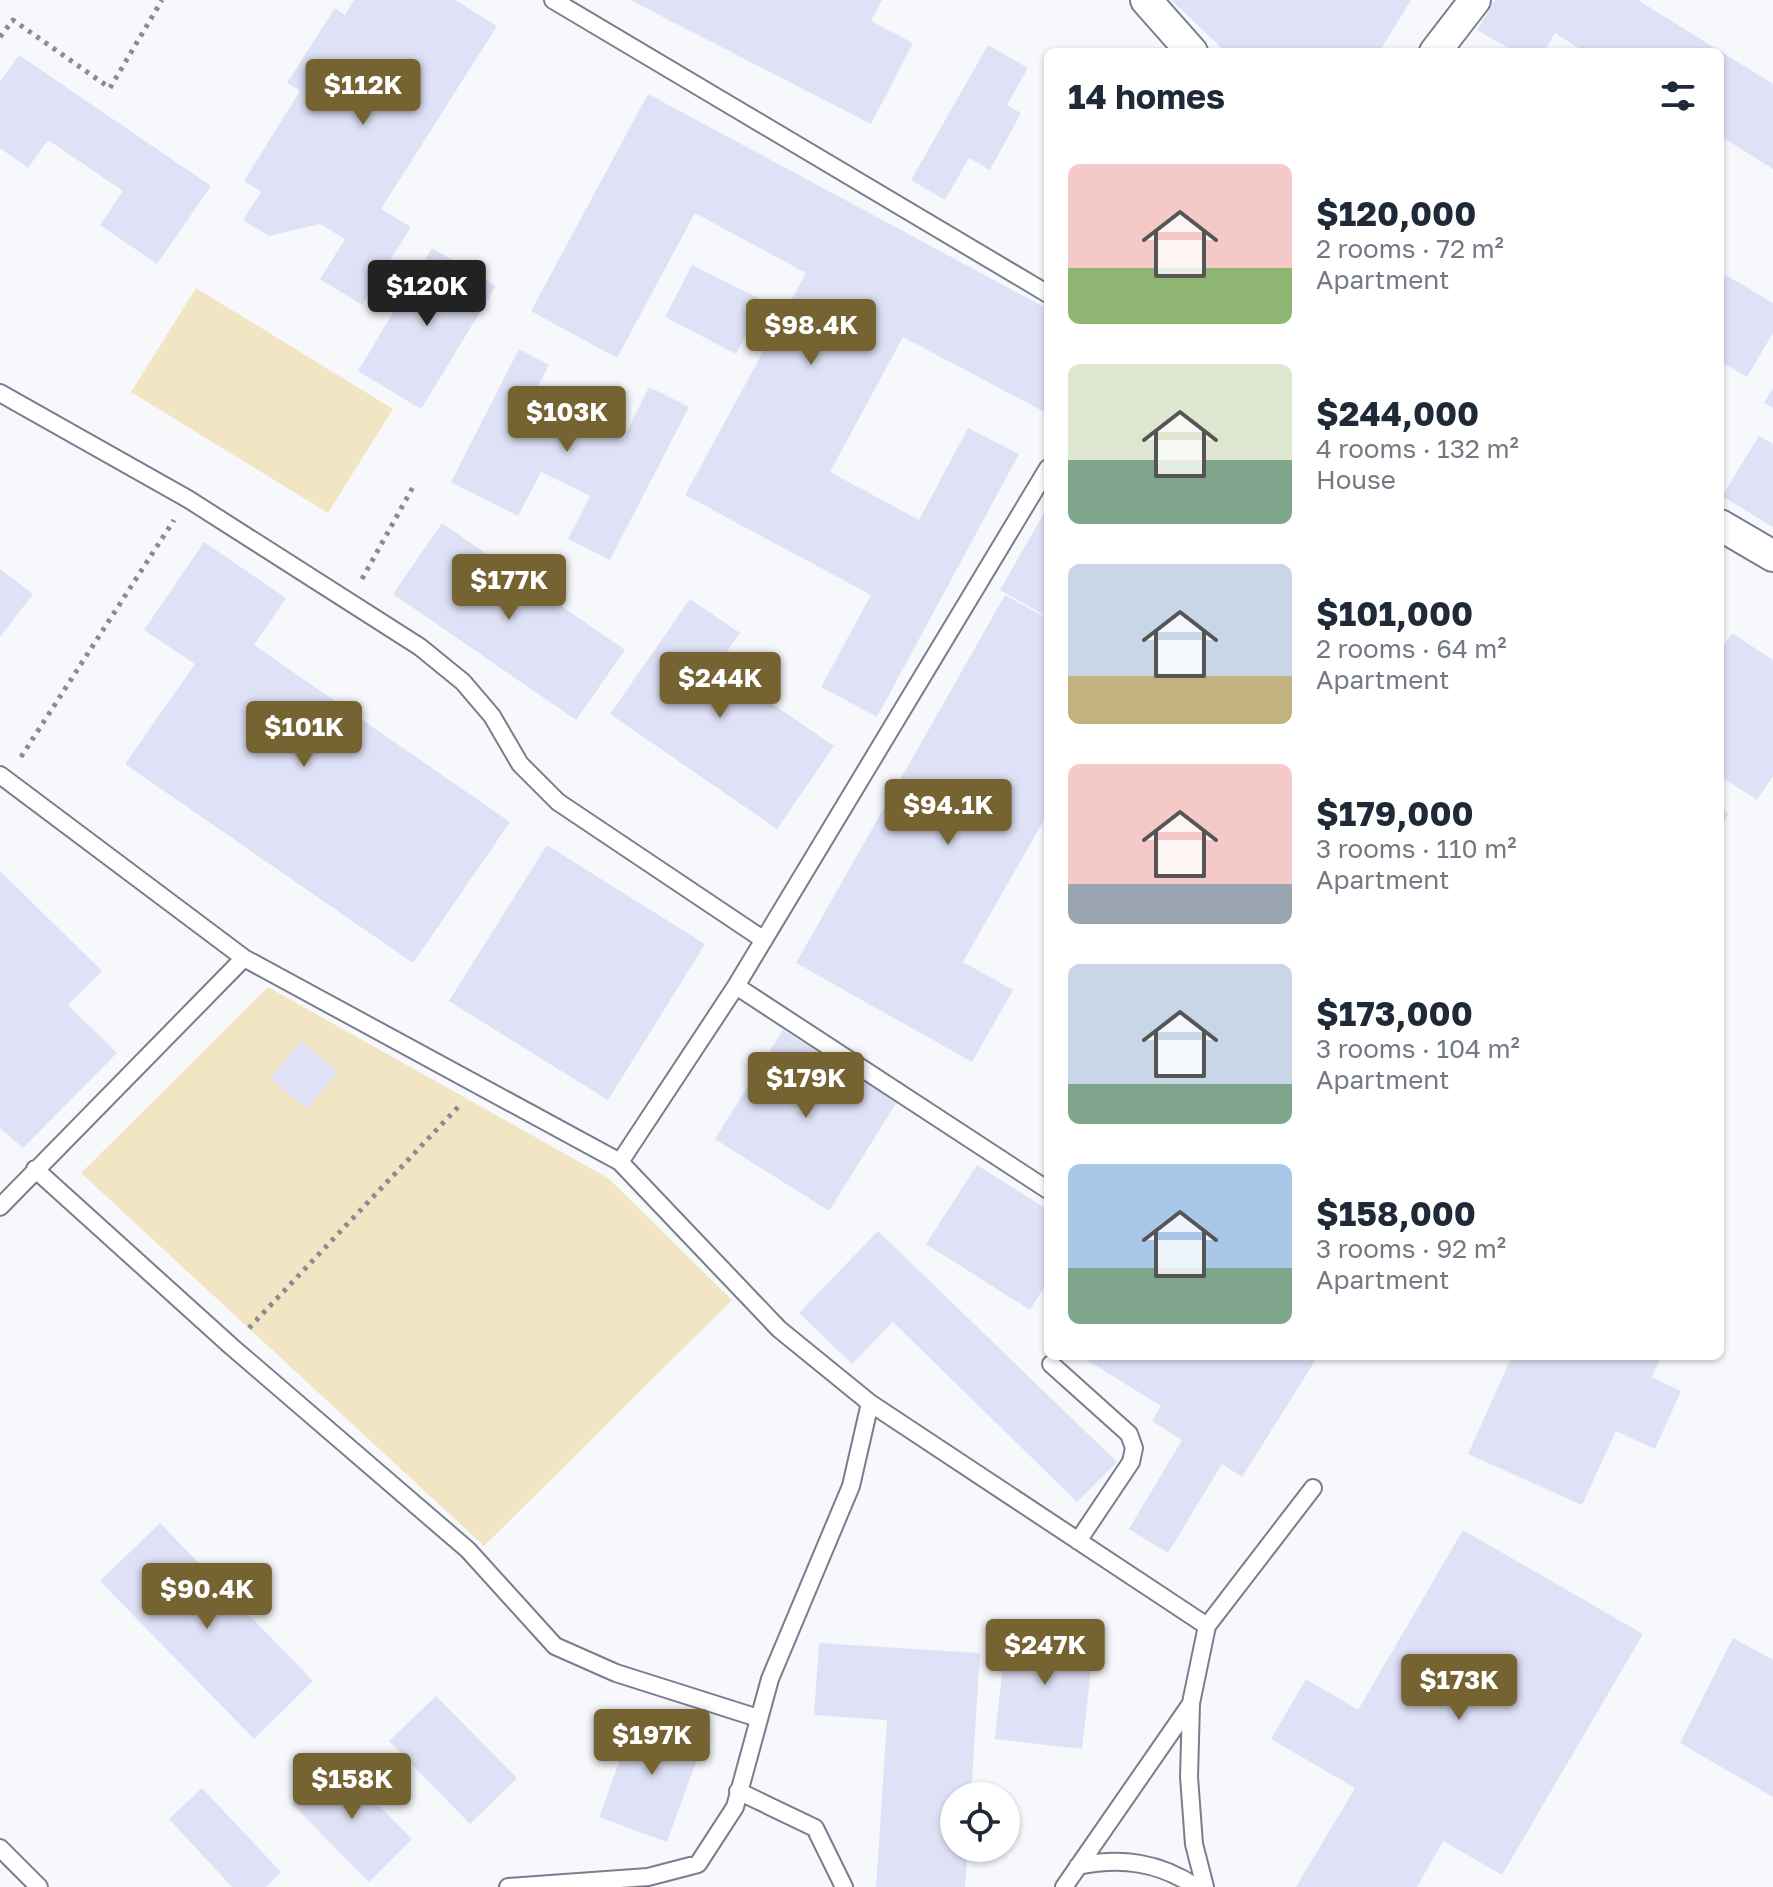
<!DOCTYPE html>
<meta charset="utf-8">
<style>
:root{--surface:#fff;--page:#f6f6f7;--text:#1f2937;--muted:#747a83;--accent:#766332}
body{margin:0;font-family:"Golos Text",sans-serif;background:var(--page);color:var(--text);height:100vh;display:flex;flex-direction:column;font-size:30px;white-space:nowrap}
*{box-sizing:border-box;margin:0}
p{font-size:26px;color:var(--muted)}
.icon{flex:none;width:44px;height:44px;fill:none;stroke:currentColor;stroke-width:2;stroke-linecap:round;stroke-linejoin:round}
.map{position:relative;flex:1;overflow:hidden}
.sheet{position:absolute;left:1044px;top:48px;width:680px;height:1312px;display:flex;flex-direction:column;background:var(--surface);border-radius:12px;box-shadow:0 2px 6px #0004}
.sheet>*{flex:none}
.buttons{position:absolute;left:940px;top:1782px;display:grid;gap:16px}
.buttons a{display:grid;place-items:center;width:80px;height:80px;border-radius:50%;background:var(--surface);box-shadow:0 2px 6px #0004;font-size:40px}
.price{position:absolute;translate:-50% -68px;padding:0 18px;border-radius:8px;background:var(--accent);color:#fff;font-size:26px;line-height:52px;filter:drop-shadow(0 2px 4px #0008)}
.price::after{content:'';position:absolute;left:50%;top:48px;width:24px;height:18px;margin-left:-12px;background:inherit;clip-path:polygon(0 0,100% 0,50% 100%)}
.price.current{background:#222;color:#fff}
ul{padding:0;list-style:none}
li{display:flex;align-items:center;gap:24px;height:200px;padding:0 24px}
li span{display:grid;place-items:center;flex:none;width:224px;height:160px;border-radius:12px;color:#555}
li>.icon{margin-inline-start:auto}
span .icon{width:96px;height:96px;fill:#fffc;stroke-width:1}
li b{font-size:34px}
h2{display:flex;justify-content:space-between;align-items:center;height:96px;padding:0 24px;font-size:34px}
.map>svg:first-child{display:block}
.green{fill:#f2e5c3}
.building{fill:#dfe2f6}
.lines{fill:none;stroke-linecap:round;stroke-linejoin:round}
.service-casing{stroke:#7a7d8e;stroke-width:20}
.minor-casing{stroke:#7a7d8e;stroke-width:34}
.path{stroke:#8b8c91;stroke-width:5;stroke-dasharray:4 6;stroke-linecap:butt}
.service{stroke:#fff;stroke-width:16}
.minor{stroke:#fff;stroke-width:30}
</style>
<div class="map">
<svg width="1773" height="1887" viewBox="0 0 1773 1887">
<rect width="100%" height="100%" fill="#f7f8fc"/>
<path class="green" d="M196 288 393 409 328 513 131 392Z
M268 987 608 1178 732 1300 484 1546 81 1173Z"/>
<path class="building" d="M354 0H455L497 26 381 209 411 227 362 305 320 279 345 239 320 224 269 236 243 220 261 192 244 181 300 91 287 83 335 8 345 15Z
M630 0H882L871 21 913 43 871 124Z
M1171 0H1411L1379 52H1226Z
M1495 0H1638L1773 84V169L1720 136V52H1585L1555 33 1544 52H1515L1477 30Z
M988 45 1028 68 1007 105 1021 113 990 170 969 158 945 200 911 180Z
M19 55 211 186 157 264 100 225 123 191 48 140 28 168 0 148V82Z
M648 94 1048 309V414L903 337 830 472 919 520 968 428 1019 454 877 717 821 687 871 595 685 495 806 273 695 213 617 358 531 311Z
M432 248 496 286 421 409 358 371Z
M692 265 764 301 736 354 665 317Z
M1726 275 1773 303V333L1747 377 1720 361V284Z
M519 349 549 365 535 392 624 437 649 387 689 407 610 560 568 539 590 496 541 472 518 516 451 482Z
M1773 388V408L1764 403Z
M1759 436 1773 444V527L1722 496Z
M1048 506V617L1000 590Z
M442 523 625 650 576 720 393 594Z
M204 542 286 598 254 645 510 822 413 963 125 764 195 664 144 630Z
M0 569 33 594 0 637Z
M1005 595 1048 619V813L963 962 1013 990 972 1062 796 963Z
M690 599 740 633 717 666 834 746 777 829 610 714Z
M1732 633 1773 660V776L1757 800 1720 776V652Z
M1720 808 1729 814 1720 827Z
M547 845 705 944 608 1100 449 1001Z
M0 871 102 971 68 1005 117 1053 23 1148 0 1128Z
M783 1030 897 1102 829 1211 715 1139Z
M301 1041 338 1072 306 1109 270 1078Z
M977 1165 1048 1210V1281L1030 1310 926 1244Z
M878 1231 1117 1462 1077 1502 893 1322 852 1364 799 1313Z
M1080 1356H1318L1242 1477 1222 1464 1168 1553 1129 1529 1182 1440 1152 1421 1161 1406Z
M1512 1356H1661L1652 1377 1681 1391 1655 1449 1616 1431 1582 1505 1468 1454Z
M160 1523 313 1681 254 1739 100 1581Z
M1463 1530 1643 1634 1502 1875 1443 1841 1417 1887H1296L1355 1788 1271 1739 1306 1679 1358 1710Z
M1007 1625 1095 1634 1082 1749 995 1739Z
M1733 1638 1773 1660V1797L1680 1743Z
M819 1643 980 1653 971 1796H954V1848H968L965 1887H876L887 1720 814 1715Z
M436 1696 517 1778 470 1824 389 1741Z
M637 1713 705 1737 667 1842 599 1817Z
M334 1760 412 1839 369 1882 291 1803Z
M202 1788 281 1872 266 1887H232L169 1819Z"/>
<g class="lines">
<g class="service-casing">
<path id="service" d="M553 0 1048 294
M0 393 188 499 420 647 463 682 492 716 520 764 558 802 764 940
M0 775 244 958 620 1162 779 1329 870 1403 1207 1626
M736 986 1048 1190
M620 1162 736 986 1048 468
M35 1169 232 1347 468 1550 555 1646 616 1673 758 1718
M0 1207 244 958
M1051 1364 1129 1434 1134 1448 1131 1462 1078 1541
M738 1791 815 1828 844 1887
M0 1848 39 1887
M1078 1866C1121 1857 1159 1862 1196 1887
M508 1887 648 1877 698 1864 735 1807 770 1679 851 1486 870 1403
M1064 1887 1190 1705
M1205 1887 1194 1844 1189 1777 1191 1703 1207 1626 1313 1488"/>
</g>
<g class="minor-casing">
<path id="minor" d="M1146 0 1192 52
M1435 52 1475 0
M1720 525 1773 556"/>
</g>
<path class="path" d="M0 37 13 20 110 88 162 0
M362 579 413 487
M21 757 174 520
M249 1328 459 1106"/>
<use href="#service" class="service"/>
<use href="#minor" class="minor"/>
</g>
</svg>
<div class="buttons">
<a><svg class="icon" aria-label="locate" viewBox="0 0 24 24"><circle cx="12" cy="12" r="6"/><path d="M12 2v4M12 18v4M2 12h4M18 12h4"/></svg></a>
</div>
<b class="price" style="left:363px;top:127px">$112K</b>
<b class="price current" style="left:427px;top:328px">$120K</b>
<b class="price" style="left:811px;top:367px">$98.4K</b>
<b class="price" style="left:567px;top:454px">$103K</b>
<b class="price" style="left:509px;top:622px">$177K</b>
<b class="price" style="left:720px;top:720px">$244K</b>
<b class="price" style="left:304px;top:769px">$101K</b>
<b class="price" style="left:948px;top:847px">$94.1K</b>
<b class="price" style="left:806px;top:1120px">$179K</b>
<b class="price" style="left:207px;top:1631px">$90.4K</b>
<b class="price" style="left:1045px;top:1687px">$247K</b>
<b class="price" style="left:1459px;top:1722px">$173K</b>
<b class="price" style="left:652px;top:1777px">$197K</b>
<b class="price" style="left:352px;top:1821px">$158K</b>
<section class="sheet">
<h2>14 homes<svg class="icon" aria-label="filters" viewBox="0 0 24 24"><path d="M4 7h16M4 17h16"/><circle cx="9" cy="7" r="2"/><circle cx="15" cy="17" r="2"/></svg></h2>
<ul>
<li><span style="background:linear-gradient(#f6c9c9 65%,#8fb573 0)"><svg class="icon" aria-label="home" viewBox="0 0 24 24"><path d="M3 11l9-7 9 7M6 9v11h12V9"/></svg></span><div><b>$120,000</b><p>2 rooms · 72 m²</p><p>Apartment</p></div></li>
<li><span style="background:linear-gradient(#dfe7d0 60%,#7fa58c 0)"><svg class="icon" aria-label="home" viewBox="0 0 24 24"><path d="M3 11l9-7 9 7M6 9v11h12V9"/></svg></span><div><b>$244,000</b><p>4 rooms · 132 m²</p><p>House</p></div></li>
<li><span style="background:linear-gradient(#c9d6e8 70%,#c2b280 0)"><svg class="icon" aria-label="home" viewBox="0 0 24 24"><path d="M3 11l9-7 9 7M6 9v11h12V9"/></svg></span><div><b>$101,000</b><p>2 rooms · 64 m²</p><p>Apartment</p></div></li>
<li><span style="background:linear-gradient(#f6c9c9 75%,#9aa5b1 0)"><svg class="icon" aria-label="home" viewBox="0 0 24 24"><path d="M3 11l9-7 9 7M6 9v11h12V9"/></svg></span><div><b>$179,000</b><p>3 rooms · 110 m²</p><p>Apartment</p></div></li>
<li><span style="background:linear-gradient(#c9d6e8 75%,#7fa58c 0)"><svg class="icon" aria-label="home" viewBox="0 0 24 24"><path d="M3 11l9-7 9 7M6 9v11h12V9"/></svg></span><div><b>$173,000</b><p>3 rooms · 104 m²</p><p>Apartment</p></div></li>
<li><span style="background:linear-gradient(#a9c7e8 65%,#7fa58c 0)"><svg class="icon" aria-label="home" viewBox="0 0 24 24"><path d="M3 11l9-7 9 7M6 9v11h12V9"/></svg></span><div><b>$158,000</b><p>3 rooms · 92 m²</p><p>Apartment</p></div></li>
</ul>
</section>
</div>
